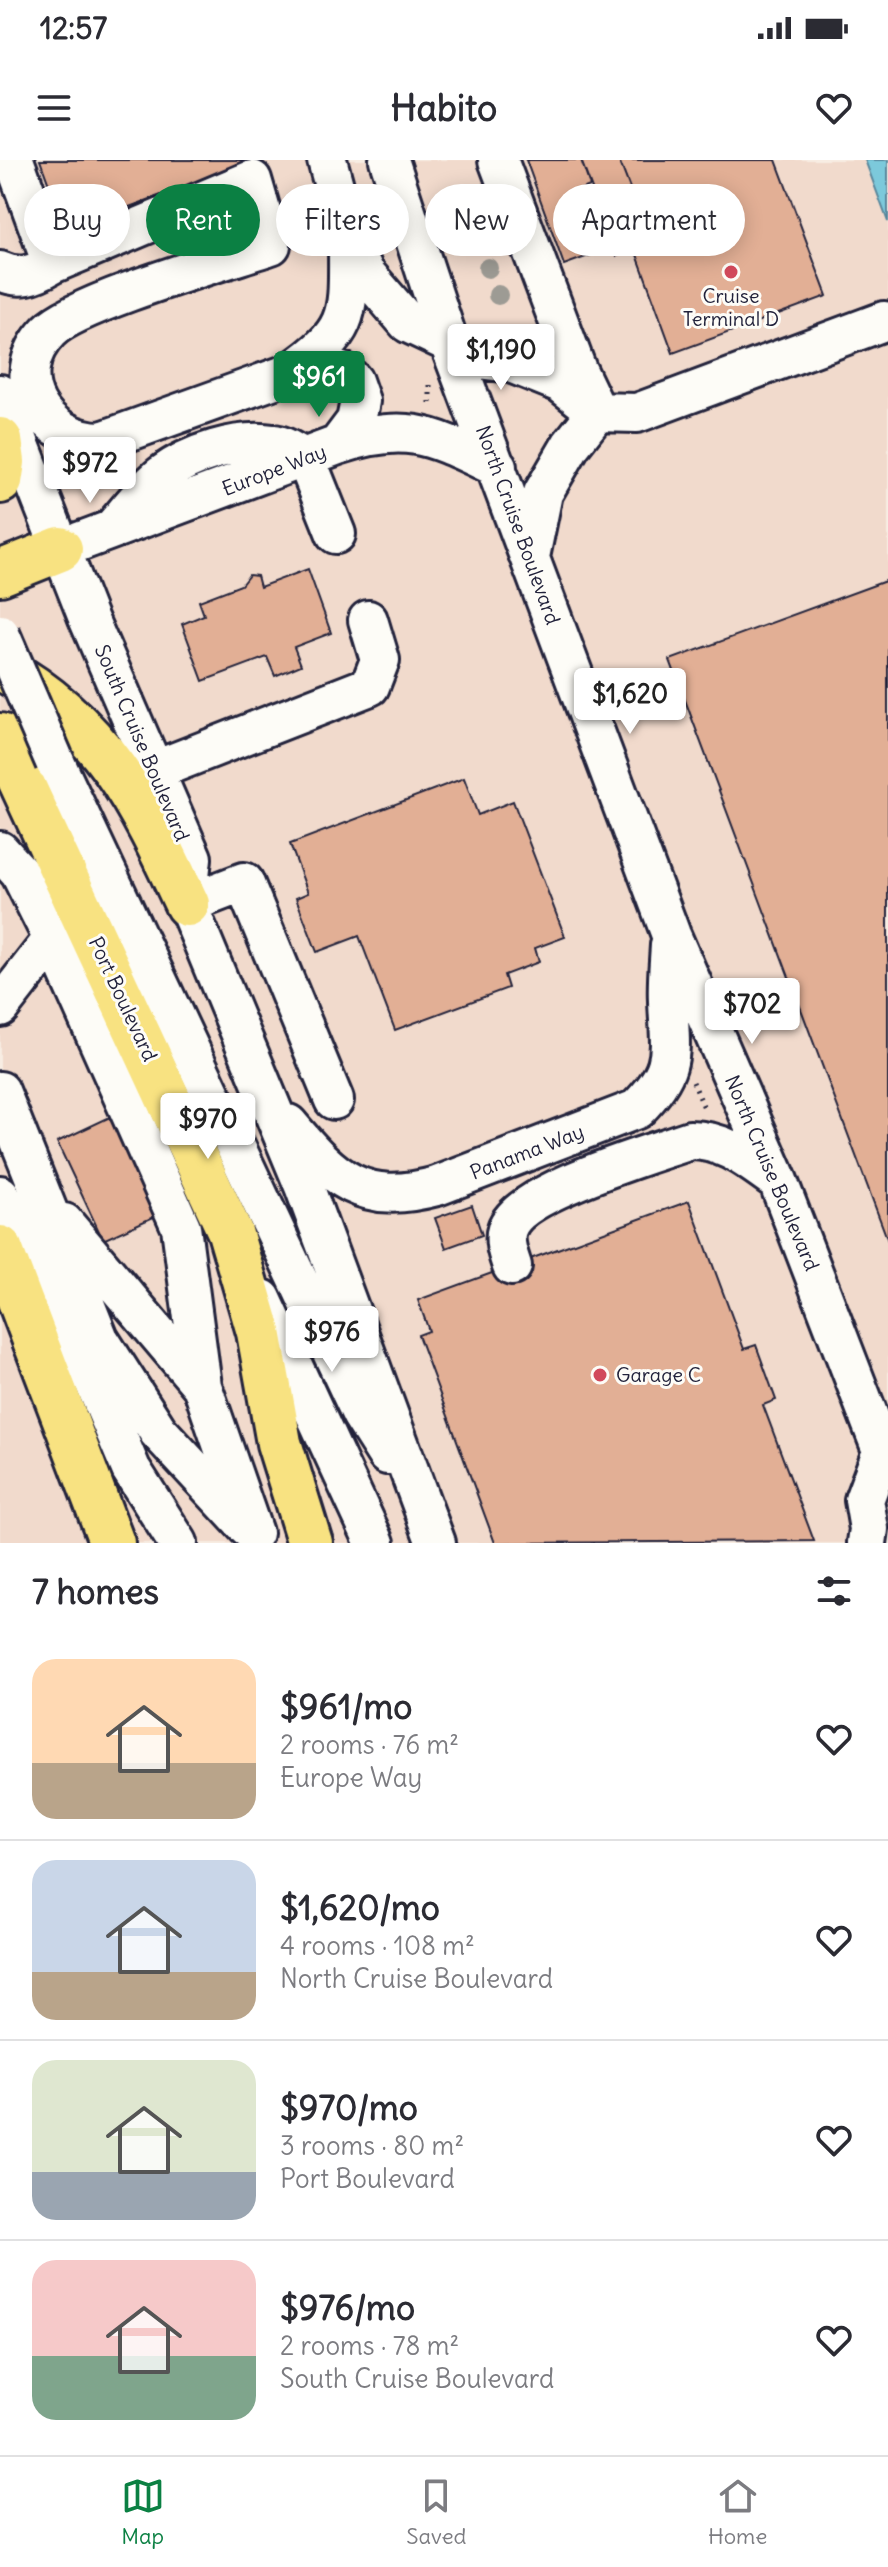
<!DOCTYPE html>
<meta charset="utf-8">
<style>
:root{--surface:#fff;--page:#f2f2f3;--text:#2b2b33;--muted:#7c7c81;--line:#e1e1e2;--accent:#0b8043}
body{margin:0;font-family:Delius,sans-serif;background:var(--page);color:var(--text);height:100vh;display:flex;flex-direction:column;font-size:30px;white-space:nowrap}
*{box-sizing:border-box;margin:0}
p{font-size:26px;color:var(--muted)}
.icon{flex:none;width:44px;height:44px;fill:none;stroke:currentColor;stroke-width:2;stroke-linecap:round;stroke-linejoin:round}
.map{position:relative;height:1383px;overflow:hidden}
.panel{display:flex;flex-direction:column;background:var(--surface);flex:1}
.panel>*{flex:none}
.guide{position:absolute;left:24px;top:24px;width:840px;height:72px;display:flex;gap:16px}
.price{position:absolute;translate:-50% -68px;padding:0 18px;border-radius:8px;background:#fff;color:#222;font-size:26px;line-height:52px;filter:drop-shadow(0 2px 4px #0008)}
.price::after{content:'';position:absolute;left:50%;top:48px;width:24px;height:18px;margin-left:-12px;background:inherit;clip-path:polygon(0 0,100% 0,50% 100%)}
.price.active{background:var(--accent);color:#fff}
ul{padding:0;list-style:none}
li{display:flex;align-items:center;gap:24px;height:200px;padding:0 32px}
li+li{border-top:2px solid var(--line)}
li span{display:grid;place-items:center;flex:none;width:224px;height:160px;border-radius:24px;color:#555}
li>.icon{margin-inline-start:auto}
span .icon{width:96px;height:96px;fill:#fffc;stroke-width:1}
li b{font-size:34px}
h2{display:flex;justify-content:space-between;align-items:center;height:96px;padding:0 32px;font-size:34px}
.pill{padding:0 28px;border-radius:36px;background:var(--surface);box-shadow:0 4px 20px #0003;font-size:28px;line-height:72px}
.pill.active{background:var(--accent);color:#fff}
.status{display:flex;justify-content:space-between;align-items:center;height:56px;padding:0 40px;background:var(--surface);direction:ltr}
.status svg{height:22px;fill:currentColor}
header{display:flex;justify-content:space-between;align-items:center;height:104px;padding:0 32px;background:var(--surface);font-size:36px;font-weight:800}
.menu{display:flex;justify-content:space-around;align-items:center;height:112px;border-top:2px solid var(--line);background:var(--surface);font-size:22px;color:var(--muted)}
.menu a{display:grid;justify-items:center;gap:4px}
.menu .active{color:var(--accent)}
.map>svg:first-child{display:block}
.built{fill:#f1dacc}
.water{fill:#7cc9db;stroke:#58869b;stroke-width:2}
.building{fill:#e2af95;stroke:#22223b;stroke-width:2}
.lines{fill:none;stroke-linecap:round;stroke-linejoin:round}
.minor-casing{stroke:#22223b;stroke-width:44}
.major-casing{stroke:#22223b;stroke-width:50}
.highway-casing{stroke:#22223b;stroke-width:50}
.path{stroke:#22223b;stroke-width:5;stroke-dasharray:2 6;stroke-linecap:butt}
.minor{stroke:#fdfcf7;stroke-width:38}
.major{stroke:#f8e281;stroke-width:44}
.highway{stroke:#f8e281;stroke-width:44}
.minor-bridge-casing{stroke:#22223b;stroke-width:44;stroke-linecap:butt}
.minor-bridge{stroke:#fdfcf7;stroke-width:38}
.tree{fill:#9d9b94}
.poi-dot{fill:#d1495b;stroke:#fdfcf7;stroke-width:3}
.labels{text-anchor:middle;stroke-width:6;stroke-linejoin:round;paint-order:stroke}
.poi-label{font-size:20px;fill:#22223b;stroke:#fdfcf7}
.street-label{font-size:20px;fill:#22223b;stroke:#fdfcf7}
</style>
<div class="status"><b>12:57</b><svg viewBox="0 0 49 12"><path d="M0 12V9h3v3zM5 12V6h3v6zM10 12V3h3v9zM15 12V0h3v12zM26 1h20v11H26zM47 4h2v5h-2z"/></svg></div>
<header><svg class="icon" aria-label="menu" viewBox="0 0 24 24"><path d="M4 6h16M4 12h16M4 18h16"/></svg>Habito<svg class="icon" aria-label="heart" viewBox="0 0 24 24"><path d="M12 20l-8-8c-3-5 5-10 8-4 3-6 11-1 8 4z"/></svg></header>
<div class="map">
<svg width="888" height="1383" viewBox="0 0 888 1383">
<rect width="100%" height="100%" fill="#f8ede3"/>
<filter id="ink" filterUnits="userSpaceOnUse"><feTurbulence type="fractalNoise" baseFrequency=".0125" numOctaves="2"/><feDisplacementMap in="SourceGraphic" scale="16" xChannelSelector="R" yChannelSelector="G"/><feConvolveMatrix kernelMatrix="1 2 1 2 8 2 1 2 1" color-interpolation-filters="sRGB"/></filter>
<g filter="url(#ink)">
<path class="built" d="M0 0H865L888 62V1383H0Z"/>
<path class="water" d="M865 0H888V62Z"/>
<path class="building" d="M40 0H255L89 62 80 38 57 47Z
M526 0H581L590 26 574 32 597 93 564 105Z
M581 0H619L651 83 617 96Z
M619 0H776L827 136 673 193 635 89 651 83Z
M308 409 331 473 294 487 301 505 275 516 267 497 203 521 182 464 204 455 199 441 241 425 249 415 257 416 260 427Z
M888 420V1081L670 500Z
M464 618 478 655 513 641 565 777 535 788 539 802 504 815 508 828 395 870 359 776 317 792 296 738 308 733 290 684Z
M112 956 158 1055 103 1080 57 982Z
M689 1041 744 1189 756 1185 776 1240 763 1245 814 1381 495 1383 418 1175 429 1171 418 1140Z
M472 1045 482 1075 446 1088 435 1058Z"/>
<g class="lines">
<g class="minor-casing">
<path id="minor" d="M14 0 52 104 252 20 271 85C226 100 76 143 49 171 4 217 43 281 102 281L288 214 326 207 345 213 353 221 360 241 356 261 338 285
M327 0 348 78 365 113 408 163 486 200 511 203 561 223 597 252 637 253 884 161
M389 0 448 180 671 775 778 1021 888 1306
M498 0 577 210 597 252 571 285 543 333 530 397
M0 111C20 120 34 115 52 104
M291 212C353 169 348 154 348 82
M0 234 88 458 192 698 187 744 304 1026 436 1383
M112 369C128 351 143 330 162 315 189 294 239 278 273 284 284 285 296 294 306 299L336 374
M60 389 338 285C409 261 433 277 497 307
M55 602 361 1254 387 1295
M153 611 370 526 380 500 368 460
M0 691 20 713 53 779 181 1067 202 1226 253 1373
M187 744 244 722 334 940
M0 847 53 779
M0 931 99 1179 158 1271 248 1368
M288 964C335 1020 362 1046 437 1026L637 949C678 908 670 893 668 841 667 822 669 803 670 785
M0 1035 64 1150 131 1309 178 1383
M64 1063 202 1226
M512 1106C508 1094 503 1081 507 1069 519 1031 651 994 690 980 726 980 749 1001 778 1021
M262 1139 375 1383
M867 1383 869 1369 864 1340 882 1292"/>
</g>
<g class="major-casing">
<path id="major" d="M0 576 230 1072 259 1172 279 1283 310 1383
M0 1088 112 1383"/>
</g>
<g class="highway-casing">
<path id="highway" d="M0 280 3 302 0 321
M0 413 60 389
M0 507C103 564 139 641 187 744"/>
</g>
<path class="path" d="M430 225V247
M693 922 705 950"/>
<use href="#minor" class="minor"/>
<use href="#major" class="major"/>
<use href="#highway" class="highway"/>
<g class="minor-bridge-casing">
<path id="minor-bridge" d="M0 474 55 602"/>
</g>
<use href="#minor-bridge" class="minor-bridge"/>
</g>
<g class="tree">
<circle cx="466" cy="52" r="10"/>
<circle cx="477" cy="81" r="10"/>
<circle cx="488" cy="108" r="10"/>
<circle cx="498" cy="135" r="10"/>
</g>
</g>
<g class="poi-dot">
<circle cx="731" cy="112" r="8"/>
<circle cx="600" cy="1215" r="8"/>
</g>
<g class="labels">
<g class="poi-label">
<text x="731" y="143">Cruise<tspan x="731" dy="23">Terminal D</tspan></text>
<text x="616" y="1222" text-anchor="start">Garage C</text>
</g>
<g class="street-label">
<text transform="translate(274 310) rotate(-21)" y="7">Europe Way</text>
<text transform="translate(518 365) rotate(70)" y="7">North Cruise Boulevard</text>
<text transform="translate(142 583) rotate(67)" y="7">South Cruise Boulevard</text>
<text transform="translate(123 839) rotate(65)" y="7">Port Boulevard</text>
<text transform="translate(527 992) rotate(-21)" y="7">Panama Way</text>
<text transform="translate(772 1013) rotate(67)" y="7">North Cruise Boulevard</text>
</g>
</g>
</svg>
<b class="price" style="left:501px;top:232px">$1,190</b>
<b class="price active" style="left:319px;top:259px">$961</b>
<b class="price" style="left:90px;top:345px">$972</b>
<b class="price" style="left:630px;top:576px">$1,620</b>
<b class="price" style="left:752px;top:886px">$702</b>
<b class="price" style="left:208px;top:1001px">$970</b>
<b class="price" style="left:332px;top:1214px">$976</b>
<div class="guide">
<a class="pill">Buy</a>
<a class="pill active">Rent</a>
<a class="pill">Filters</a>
<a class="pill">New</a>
<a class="pill">Apartment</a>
</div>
</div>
<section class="panel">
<h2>7 homes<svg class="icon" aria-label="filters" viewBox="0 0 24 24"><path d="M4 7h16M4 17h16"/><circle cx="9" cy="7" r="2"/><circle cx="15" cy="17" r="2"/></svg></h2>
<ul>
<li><span style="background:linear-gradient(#ffd9b3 65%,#b9a48a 0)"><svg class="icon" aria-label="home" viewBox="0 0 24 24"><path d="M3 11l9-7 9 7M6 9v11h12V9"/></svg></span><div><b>$961/mo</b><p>2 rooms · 76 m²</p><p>Europe Way</p></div><svg class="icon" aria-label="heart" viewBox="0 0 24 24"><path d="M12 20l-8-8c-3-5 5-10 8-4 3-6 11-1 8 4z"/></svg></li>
<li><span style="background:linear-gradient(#c9d6e8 70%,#b9a48a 0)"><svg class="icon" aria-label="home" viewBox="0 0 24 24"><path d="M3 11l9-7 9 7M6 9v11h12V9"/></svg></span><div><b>$1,620/mo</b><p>4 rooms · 108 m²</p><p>North Cruise Boulevard</p></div><svg class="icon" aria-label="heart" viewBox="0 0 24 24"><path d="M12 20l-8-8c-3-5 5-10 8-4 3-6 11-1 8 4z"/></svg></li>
<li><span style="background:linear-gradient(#dfe7d0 70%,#9aa5b1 0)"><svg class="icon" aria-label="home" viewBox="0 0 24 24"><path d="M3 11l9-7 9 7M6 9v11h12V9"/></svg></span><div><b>$970/mo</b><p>3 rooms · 80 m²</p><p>Port Boulevard</p></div><svg class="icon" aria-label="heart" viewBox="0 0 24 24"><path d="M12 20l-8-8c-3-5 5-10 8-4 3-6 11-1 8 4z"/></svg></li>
<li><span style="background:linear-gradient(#f6c9c9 60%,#7fa58c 0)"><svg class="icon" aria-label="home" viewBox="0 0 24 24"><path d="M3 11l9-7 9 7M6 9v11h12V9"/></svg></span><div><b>$976/mo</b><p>2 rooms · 78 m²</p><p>South Cruise Boulevard</p></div><svg class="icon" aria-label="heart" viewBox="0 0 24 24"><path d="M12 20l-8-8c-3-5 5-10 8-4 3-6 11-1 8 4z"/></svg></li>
</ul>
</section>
<nav class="menu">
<a class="active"><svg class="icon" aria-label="map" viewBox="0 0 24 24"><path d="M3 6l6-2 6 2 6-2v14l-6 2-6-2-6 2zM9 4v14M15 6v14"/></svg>Map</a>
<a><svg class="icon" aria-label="saved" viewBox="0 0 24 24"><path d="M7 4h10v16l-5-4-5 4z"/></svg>Saved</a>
<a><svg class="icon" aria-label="home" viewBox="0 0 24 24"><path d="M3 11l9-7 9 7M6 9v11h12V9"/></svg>Home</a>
</nav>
